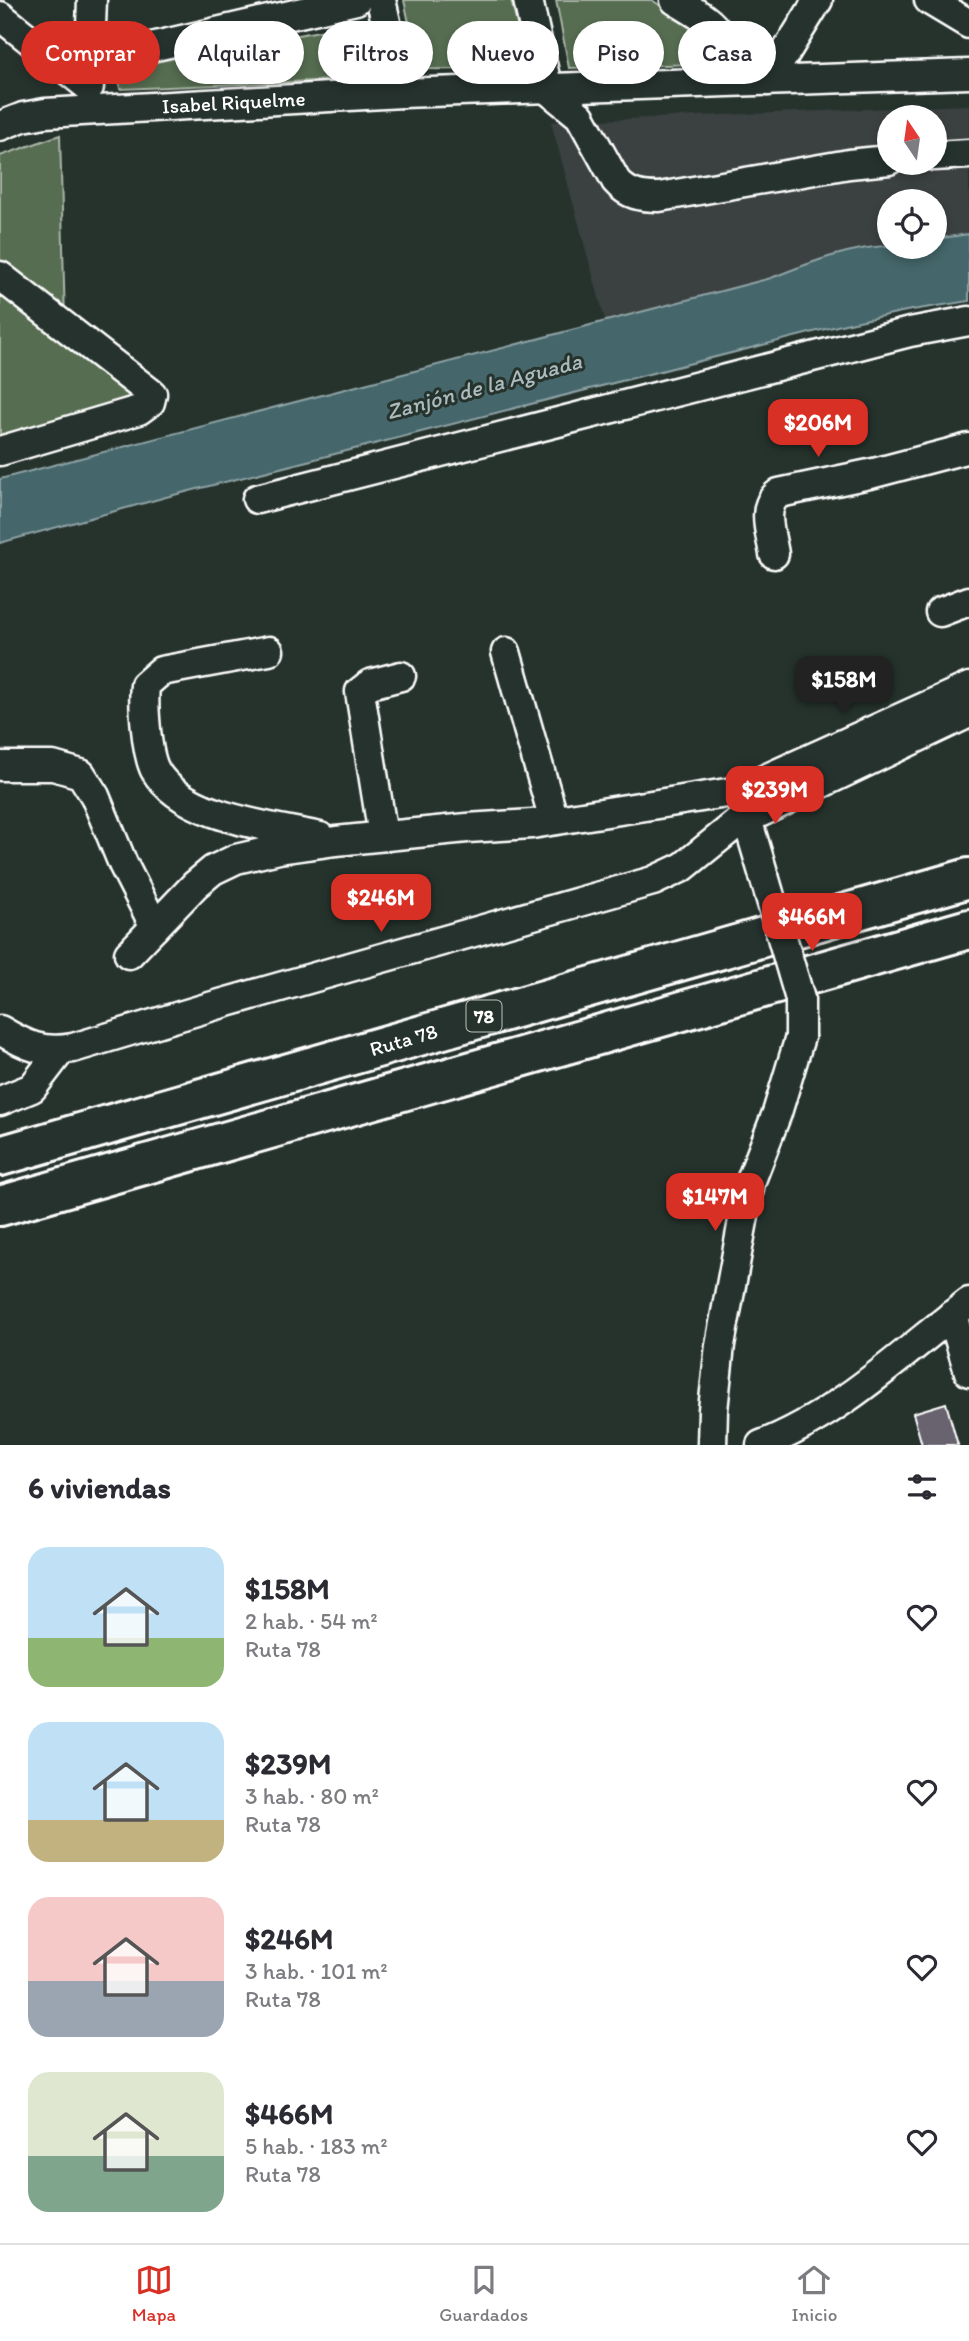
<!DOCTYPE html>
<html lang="es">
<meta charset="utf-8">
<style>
:root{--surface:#fff;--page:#f2f2f3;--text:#2b2b33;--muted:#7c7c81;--line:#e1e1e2;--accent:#d93025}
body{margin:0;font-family:Itim,sans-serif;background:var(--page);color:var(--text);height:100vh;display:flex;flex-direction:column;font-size:26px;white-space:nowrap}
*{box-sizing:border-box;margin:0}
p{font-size:23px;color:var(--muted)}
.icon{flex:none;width:38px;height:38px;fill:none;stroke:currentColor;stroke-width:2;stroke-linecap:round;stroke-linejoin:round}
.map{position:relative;height:1445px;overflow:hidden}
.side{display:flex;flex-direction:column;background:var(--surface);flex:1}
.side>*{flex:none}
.top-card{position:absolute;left:21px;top:21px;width:928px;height:63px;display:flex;gap:14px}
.needle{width:46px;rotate:347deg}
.fabs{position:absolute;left:877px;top:105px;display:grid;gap:14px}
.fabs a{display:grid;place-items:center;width:70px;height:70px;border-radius:50%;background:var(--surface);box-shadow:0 4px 10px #0003;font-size:35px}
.price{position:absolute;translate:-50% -60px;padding:0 16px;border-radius:14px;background:var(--accent);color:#fff;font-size:23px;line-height:46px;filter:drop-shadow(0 2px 4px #0008)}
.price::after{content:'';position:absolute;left:50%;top:42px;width:21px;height:16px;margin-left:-10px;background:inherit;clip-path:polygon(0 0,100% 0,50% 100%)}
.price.selected{background:#222;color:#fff}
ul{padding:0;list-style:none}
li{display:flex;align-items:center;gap:21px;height:175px;padding:0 28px}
li span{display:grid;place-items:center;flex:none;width:196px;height:140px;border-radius:21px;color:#555}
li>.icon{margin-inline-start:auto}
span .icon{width:84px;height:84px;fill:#fffc;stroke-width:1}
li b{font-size:30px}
h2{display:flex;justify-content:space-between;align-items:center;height:84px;padding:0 28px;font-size:30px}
.tag{padding:0 24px;border-radius:32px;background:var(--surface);box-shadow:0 4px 10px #0003;font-size:24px;line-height:63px}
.tag.selected{background:var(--accent);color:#fff}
.menu{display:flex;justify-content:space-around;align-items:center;height:98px;border-top:2px solid var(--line);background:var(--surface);font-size:19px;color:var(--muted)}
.menu a{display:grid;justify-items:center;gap:4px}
.menu .selected{color:var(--accent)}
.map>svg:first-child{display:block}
.built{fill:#3a4140;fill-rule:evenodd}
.green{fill:#576d51;stroke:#abb6a8;stroke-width:2}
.water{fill:#44666a;stroke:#8fa3a6;stroke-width:2}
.building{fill:#68636e;stroke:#fff;stroke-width:2}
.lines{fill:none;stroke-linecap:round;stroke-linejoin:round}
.minor-casing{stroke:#fff;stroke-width:33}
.highway-casing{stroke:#fff;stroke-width:44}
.minor{stroke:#26332d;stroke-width:28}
.highway{stroke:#26332d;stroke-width:38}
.minor-bridge-casing{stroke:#fff;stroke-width:33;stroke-linecap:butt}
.minor-bridge{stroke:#26332d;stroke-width:28}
.labels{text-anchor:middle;stroke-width:6;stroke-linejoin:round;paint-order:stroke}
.shield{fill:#26332d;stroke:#bec2c0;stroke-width:2}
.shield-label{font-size:19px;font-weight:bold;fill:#fff}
.street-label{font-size:21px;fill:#fff;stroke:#26332d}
.water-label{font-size:23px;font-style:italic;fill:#abbabc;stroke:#26332d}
</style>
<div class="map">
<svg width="969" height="1445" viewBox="0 0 969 1445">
<rect width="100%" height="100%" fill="#26332d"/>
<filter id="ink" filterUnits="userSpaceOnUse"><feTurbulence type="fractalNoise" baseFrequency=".0143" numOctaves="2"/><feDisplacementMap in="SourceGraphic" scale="14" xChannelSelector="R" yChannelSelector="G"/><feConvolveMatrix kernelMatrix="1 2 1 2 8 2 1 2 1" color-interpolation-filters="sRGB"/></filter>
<g filter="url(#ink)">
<path class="built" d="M969 105V234L935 239 934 201H889V246L844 253 810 263 771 278 605 320 551 122ZM889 117H934V163H889Z"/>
<path class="green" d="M404 0H511L528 70 419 69Z
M556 0H652L700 33 706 41 705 54 695 64 569 68Z
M373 21 387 78 120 89 117 69Z
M60 135 65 321 154 412 0 450V156Z"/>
<path class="water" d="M969 234V301L906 311 845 324 166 497 0 543V479L771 278C807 264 846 248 886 246 900 246 919 247 934 247L935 239Z"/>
<path class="building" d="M946 1403 958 1445H922L913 1413Z"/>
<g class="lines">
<g class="minor-casing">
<g id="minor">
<path d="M381 0 402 93"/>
<path d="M528 0 548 90"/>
<path d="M675 0C717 26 732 30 714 82"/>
<path d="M929 0 969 24"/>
<path d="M0 16 89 87"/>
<path d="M90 61 356 0"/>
<path d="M89 78 92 0"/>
<path d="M768 81 818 0"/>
<path d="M548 90 580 116 616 181C628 195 641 197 659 197L849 164 889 160"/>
<path id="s1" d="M0 126 23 117 45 113 402 93 969 74"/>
<path d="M934 156 969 154"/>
<path d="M0 276 152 394 150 402 139 410 0 451"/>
<path d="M257 499 910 332 969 321"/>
<path d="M774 554C771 534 760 507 779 493L874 473 969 448"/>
<path d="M940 612 969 601"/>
<path d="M269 651 161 671 145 685C143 705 146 752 155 770 182 818 271 826 320 837"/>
<path d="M506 652 554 820"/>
<path d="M0 766H53L81 774 95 796 123 864 155 927"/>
<path d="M742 802 764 876"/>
<path d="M383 836 360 692 370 684 401 676"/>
<path d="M129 954 195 885 213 870 236 859 279 849 336 841 467 828 532 824 739 791 969 687"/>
<path d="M0 1030C25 1045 43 1054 73 1048L213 1006 653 881 683 867 736 824 969 713"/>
<path d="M0 1101 32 1088 61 1050"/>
<path d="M952 1315 969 1372"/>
<path d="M712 1445 713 1410 720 1345 750 1183 777 1113 800 1037"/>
<path d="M761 1445C839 1415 904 1352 969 1302"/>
</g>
</g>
<g class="highway-casing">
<g id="highway">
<path id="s2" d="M0 1156 969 878"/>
<path d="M0 1206 969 929"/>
</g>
</g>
<use href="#minor" class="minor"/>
<use href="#highway" class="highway"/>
<g class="minor-bridge-casing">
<path id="minor-bridge" d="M764 876 800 999V1037"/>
</g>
<use href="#minor-bridge" class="minor-bridge"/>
</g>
</g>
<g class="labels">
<rect class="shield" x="466.5" y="1000.5" width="35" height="31" rx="5"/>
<g class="shield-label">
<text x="484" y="1023">78</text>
</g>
<g class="street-label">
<text dy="7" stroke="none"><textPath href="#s1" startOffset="236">Isabel Riquelme</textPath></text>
<text dy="7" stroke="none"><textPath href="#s2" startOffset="420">Ruta 78</textPath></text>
</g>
<g class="water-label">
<text transform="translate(484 386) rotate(-15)" y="8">Zanjón de la Aguada</text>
</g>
</g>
</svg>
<div class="fabs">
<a><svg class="needle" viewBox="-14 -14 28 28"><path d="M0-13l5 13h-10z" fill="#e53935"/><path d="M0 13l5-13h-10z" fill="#7c7c81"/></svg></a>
<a><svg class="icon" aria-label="locate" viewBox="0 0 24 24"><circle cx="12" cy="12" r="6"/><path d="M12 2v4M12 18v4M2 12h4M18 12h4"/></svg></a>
</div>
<b class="price" style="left:818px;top:459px">$206M</b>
<b class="price selected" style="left:844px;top:716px">$158M</b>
<b class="price" style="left:775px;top:826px">$239M</b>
<b class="price" style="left:381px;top:934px">$246M</b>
<b class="price" style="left:812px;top:953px">$466M</b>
<b class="price" style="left:715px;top:1233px">$147M</b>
<div class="top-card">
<a class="tag selected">Comprar</a>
<a class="tag">Alquilar</a>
<a class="tag">Filtros</a>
<a class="tag">Nuevo</a>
<a class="tag">Piso</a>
<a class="tag">Casa</a>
</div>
</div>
<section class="side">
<h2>6 viviendas<svg class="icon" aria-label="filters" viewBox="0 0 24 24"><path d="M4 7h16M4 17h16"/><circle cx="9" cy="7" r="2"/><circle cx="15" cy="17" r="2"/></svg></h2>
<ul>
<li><span style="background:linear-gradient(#bfe0f5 65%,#8fb573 0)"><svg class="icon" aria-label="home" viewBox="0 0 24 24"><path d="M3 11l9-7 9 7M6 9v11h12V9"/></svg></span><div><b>$158M</b><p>2 hab. · 54 m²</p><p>Ruta 78</p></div><svg class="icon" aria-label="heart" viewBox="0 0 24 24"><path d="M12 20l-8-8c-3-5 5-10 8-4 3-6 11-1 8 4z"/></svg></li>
<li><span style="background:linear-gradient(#bfe0f5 70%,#c2b280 0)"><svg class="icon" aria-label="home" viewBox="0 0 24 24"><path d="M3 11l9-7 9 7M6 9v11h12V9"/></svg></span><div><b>$239M</b><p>3 hab. · 80 m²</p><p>Ruta 78</p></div><svg class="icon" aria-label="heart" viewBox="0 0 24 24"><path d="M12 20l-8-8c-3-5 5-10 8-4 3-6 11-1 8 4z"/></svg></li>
<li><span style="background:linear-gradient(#f6c9c9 60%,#9aa5b1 0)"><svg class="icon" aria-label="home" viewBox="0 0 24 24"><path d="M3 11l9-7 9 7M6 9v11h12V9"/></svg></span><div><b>$246M</b><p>3 hab. · 101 m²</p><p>Ruta 78</p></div><svg class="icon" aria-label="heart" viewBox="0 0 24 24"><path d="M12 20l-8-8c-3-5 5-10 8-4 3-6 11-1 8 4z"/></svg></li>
<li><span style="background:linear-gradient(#dfe7d0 60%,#7fa58c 0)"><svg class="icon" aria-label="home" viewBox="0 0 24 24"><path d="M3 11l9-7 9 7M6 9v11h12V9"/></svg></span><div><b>$466M</b><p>5 hab. · 183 m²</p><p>Ruta 78</p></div><svg class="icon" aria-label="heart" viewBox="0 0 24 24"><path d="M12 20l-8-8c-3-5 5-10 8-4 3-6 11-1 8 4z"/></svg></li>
</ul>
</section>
<nav class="menu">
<a class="selected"><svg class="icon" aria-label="map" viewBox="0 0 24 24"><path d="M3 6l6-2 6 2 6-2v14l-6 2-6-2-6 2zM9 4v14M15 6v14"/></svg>Mapa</a>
<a><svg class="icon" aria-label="saved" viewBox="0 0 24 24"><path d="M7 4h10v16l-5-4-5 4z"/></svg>Guardados</a>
<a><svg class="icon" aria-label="home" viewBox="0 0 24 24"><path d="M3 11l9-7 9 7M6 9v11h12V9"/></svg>Inicio</a>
</nav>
